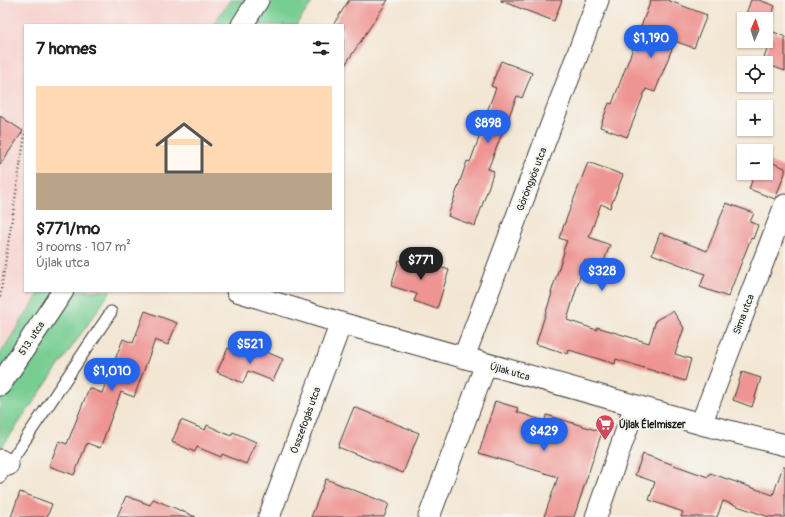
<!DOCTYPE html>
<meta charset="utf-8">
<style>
:root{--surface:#fff;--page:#f6f6f6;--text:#202124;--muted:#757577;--line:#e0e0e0;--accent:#2563eb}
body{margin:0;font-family:Pangolin,sans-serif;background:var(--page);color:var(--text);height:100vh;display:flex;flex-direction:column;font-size:15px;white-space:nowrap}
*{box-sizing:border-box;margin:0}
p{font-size:13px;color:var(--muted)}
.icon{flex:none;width:22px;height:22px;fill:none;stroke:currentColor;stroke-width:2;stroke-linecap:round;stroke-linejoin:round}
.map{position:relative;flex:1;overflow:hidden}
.sheet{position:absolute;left:24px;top:24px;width:320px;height:268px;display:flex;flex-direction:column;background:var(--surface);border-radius:0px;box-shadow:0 1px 3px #0004}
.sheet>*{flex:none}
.needle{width:26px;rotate:3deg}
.tools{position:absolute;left:737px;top:12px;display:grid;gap:8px}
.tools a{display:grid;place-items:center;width:36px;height:36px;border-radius:0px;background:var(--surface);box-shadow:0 1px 3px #0004;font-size:20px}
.price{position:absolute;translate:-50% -34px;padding:0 9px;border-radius:14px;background:var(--accent);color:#fff;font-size:13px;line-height:26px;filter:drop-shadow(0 1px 2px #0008)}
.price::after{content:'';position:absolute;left:50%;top:24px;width:12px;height:9px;margin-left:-6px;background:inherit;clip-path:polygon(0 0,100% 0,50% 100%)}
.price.active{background:#222;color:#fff}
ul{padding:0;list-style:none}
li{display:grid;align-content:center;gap:8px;height:212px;padding:0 12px}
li+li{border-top:1px solid var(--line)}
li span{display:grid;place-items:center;height:124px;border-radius:0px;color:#555}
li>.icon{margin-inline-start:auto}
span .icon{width:72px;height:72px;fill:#fffc;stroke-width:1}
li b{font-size:17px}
h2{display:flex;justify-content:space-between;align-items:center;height:48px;padding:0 12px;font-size:17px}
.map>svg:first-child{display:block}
.built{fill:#f7d0cd}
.green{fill:#77cd92;stroke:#4a7457}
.building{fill:#ee9593}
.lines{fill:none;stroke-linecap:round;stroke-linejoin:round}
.lane-casing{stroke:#3c3a37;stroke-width:13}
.street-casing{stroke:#3c3a37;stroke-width:23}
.path{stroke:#3c3a37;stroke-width:2.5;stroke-dasharray:1 3;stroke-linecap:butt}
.lane{stroke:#fff;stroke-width:11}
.street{stroke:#fff;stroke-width:21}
.labels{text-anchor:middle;stroke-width:4;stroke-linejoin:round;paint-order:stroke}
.street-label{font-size:10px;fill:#1c1c1c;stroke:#f6f6f2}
.poi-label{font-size:10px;font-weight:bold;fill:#1c1c1c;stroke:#f6f6f2;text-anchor:start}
</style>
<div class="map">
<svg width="785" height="517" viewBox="0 0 785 517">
<rect width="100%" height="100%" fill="#f6f6f2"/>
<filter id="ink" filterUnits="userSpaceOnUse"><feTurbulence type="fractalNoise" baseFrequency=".025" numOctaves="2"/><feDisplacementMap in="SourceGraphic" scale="8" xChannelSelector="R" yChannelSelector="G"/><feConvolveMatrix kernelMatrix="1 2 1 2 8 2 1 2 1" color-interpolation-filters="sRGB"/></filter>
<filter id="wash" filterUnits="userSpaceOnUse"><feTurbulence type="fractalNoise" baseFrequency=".012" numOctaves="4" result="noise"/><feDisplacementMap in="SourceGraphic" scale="16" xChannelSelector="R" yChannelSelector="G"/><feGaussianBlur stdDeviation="0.9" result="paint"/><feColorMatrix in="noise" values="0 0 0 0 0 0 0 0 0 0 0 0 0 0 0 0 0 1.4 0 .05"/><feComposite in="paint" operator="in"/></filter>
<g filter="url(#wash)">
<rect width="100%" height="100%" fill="#f3e6d3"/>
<path class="built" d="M0 0H230L213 25H25V291H41L0 354Z"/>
<path class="green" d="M230 0H314L296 25H213Z
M41 291H111L0 450V354Z"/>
<g id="blocks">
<path class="building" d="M349 0H388L343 68V25H333Z
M501 0H562L554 21 501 1Z
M651 0H667L707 15 694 48 675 41 655 92 646 89 627 137 600 127 609 103 612 104Z
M751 0H759L775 6 767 28 766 19H744Z
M774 32 785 37V71L766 64V63H762Z
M501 61 532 73 522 98 517 96 488 169 494 171 475 226 448 216 467 161 470 162 488 114H486L496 88 491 86Z
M0 116 23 131 0 165Z
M766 160 785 168V173L775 199 749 189 755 173H766Z
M588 162 623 175 610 208 601 204 589 237 610 245 602 266 585 260 567 320 597 330V327L649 343 656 320 673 311 684 328 675 354 691 359 685 381 616 359 615 364 569 350 568 354 536 344 552 293H551L564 252 563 251 567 241 559 238Z
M726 203 754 213 750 222 758 225 753 239 751 238 728 297 700 287 705 274 652 254 660 233 707 251Z
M408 257 449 270 437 309 414 301 417 294 391 286 399 260 406 262Z
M145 311 177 323 168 345 155 340 134 397 121 392 100 448 87 443 74 475 49 466 59 441 67 444 89 388 102 393 123 339 133 343Z
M228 348 253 359 257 348 283 359 273 381 248 371 243 383 217 372Z
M742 372 761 378 752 407 733 400Z
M495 401 518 408 517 412 544 421 547 415 602 432 574 517H544L558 477 479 453Z
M354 407 419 433 403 473 338 447Z
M181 420 205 430 207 425 231 436 233 432 256 442 246 464 222 454 221 457 197 447 195 452 172 442Z
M643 454 708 477 710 473 773 495 783 466H785V517H769L723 501 717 517H681L683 512 649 500 655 482 635 475Z
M326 479 389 504 384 517H311Z
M20 492 52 504 47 517H11Z
M126 496 150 505 153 499 196 517H117Z"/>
</g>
</g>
<g filter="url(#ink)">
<use href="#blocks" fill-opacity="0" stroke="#3c3a37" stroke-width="1"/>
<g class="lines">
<g class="lane-casing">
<path id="lane" d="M0 477 111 312"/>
</g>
<g class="street-casing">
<path id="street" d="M242 25 258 0
M237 291 341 323 701 424 785 445
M464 357 598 0
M0 385 63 291
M701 424 785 205
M0 460 8 465
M269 517 341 323
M429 517 486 364
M596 517 635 406"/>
</g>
<path class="path" d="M0 297 25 134"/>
<use href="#lane" class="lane"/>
<use href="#street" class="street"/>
</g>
</g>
<defs>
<g id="supermarket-pin" transform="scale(1)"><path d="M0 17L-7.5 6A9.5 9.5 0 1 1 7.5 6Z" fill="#d1495b" stroke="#f6f6f2"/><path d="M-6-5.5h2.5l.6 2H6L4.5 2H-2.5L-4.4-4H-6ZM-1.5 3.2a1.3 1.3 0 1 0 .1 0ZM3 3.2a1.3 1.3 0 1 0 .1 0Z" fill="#fff"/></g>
</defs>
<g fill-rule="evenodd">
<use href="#supermarket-pin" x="605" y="424"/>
</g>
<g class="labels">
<g class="street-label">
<text transform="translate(531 179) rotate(-69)" y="4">Göröngyös utca</text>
<text transform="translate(743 314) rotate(-69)" y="4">Sima utca</text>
<text transform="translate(31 338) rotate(-56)" y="4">513. utca</text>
<text transform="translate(510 371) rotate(16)" y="4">Újlak utca</text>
<text transform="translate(305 420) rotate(-70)" y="4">Összefogás utca</text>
</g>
<g class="poi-label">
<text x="619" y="428">Újlak Élelmiszer</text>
</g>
</g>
</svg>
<div class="tools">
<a><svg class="needle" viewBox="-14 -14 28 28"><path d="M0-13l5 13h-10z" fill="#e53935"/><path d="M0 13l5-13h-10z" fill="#757577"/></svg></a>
<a><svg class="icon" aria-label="locate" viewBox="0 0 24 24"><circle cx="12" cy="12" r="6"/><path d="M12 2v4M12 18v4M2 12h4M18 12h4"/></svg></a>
<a>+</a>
<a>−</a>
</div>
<b class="price" style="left:651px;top:59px">$1,190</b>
<b class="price" style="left:488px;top:144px">$898</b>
<b class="price active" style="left:421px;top:281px">$771</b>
<b class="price" style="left:602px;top:292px">$328</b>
<b class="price" style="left:250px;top:365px">$521</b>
<b class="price" style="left:112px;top:392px">$1,010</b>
<b class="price" style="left:544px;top:452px">$429</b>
<section class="sheet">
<h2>7 homes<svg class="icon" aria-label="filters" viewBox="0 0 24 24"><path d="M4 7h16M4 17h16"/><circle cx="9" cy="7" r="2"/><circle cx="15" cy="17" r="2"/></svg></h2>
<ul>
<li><span style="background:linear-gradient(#ffd9b3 70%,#b9a48a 0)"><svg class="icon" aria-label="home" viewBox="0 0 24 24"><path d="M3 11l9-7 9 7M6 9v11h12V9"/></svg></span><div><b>$771/mo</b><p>3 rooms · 107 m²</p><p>Újlak utca</p></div></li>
</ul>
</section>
</div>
